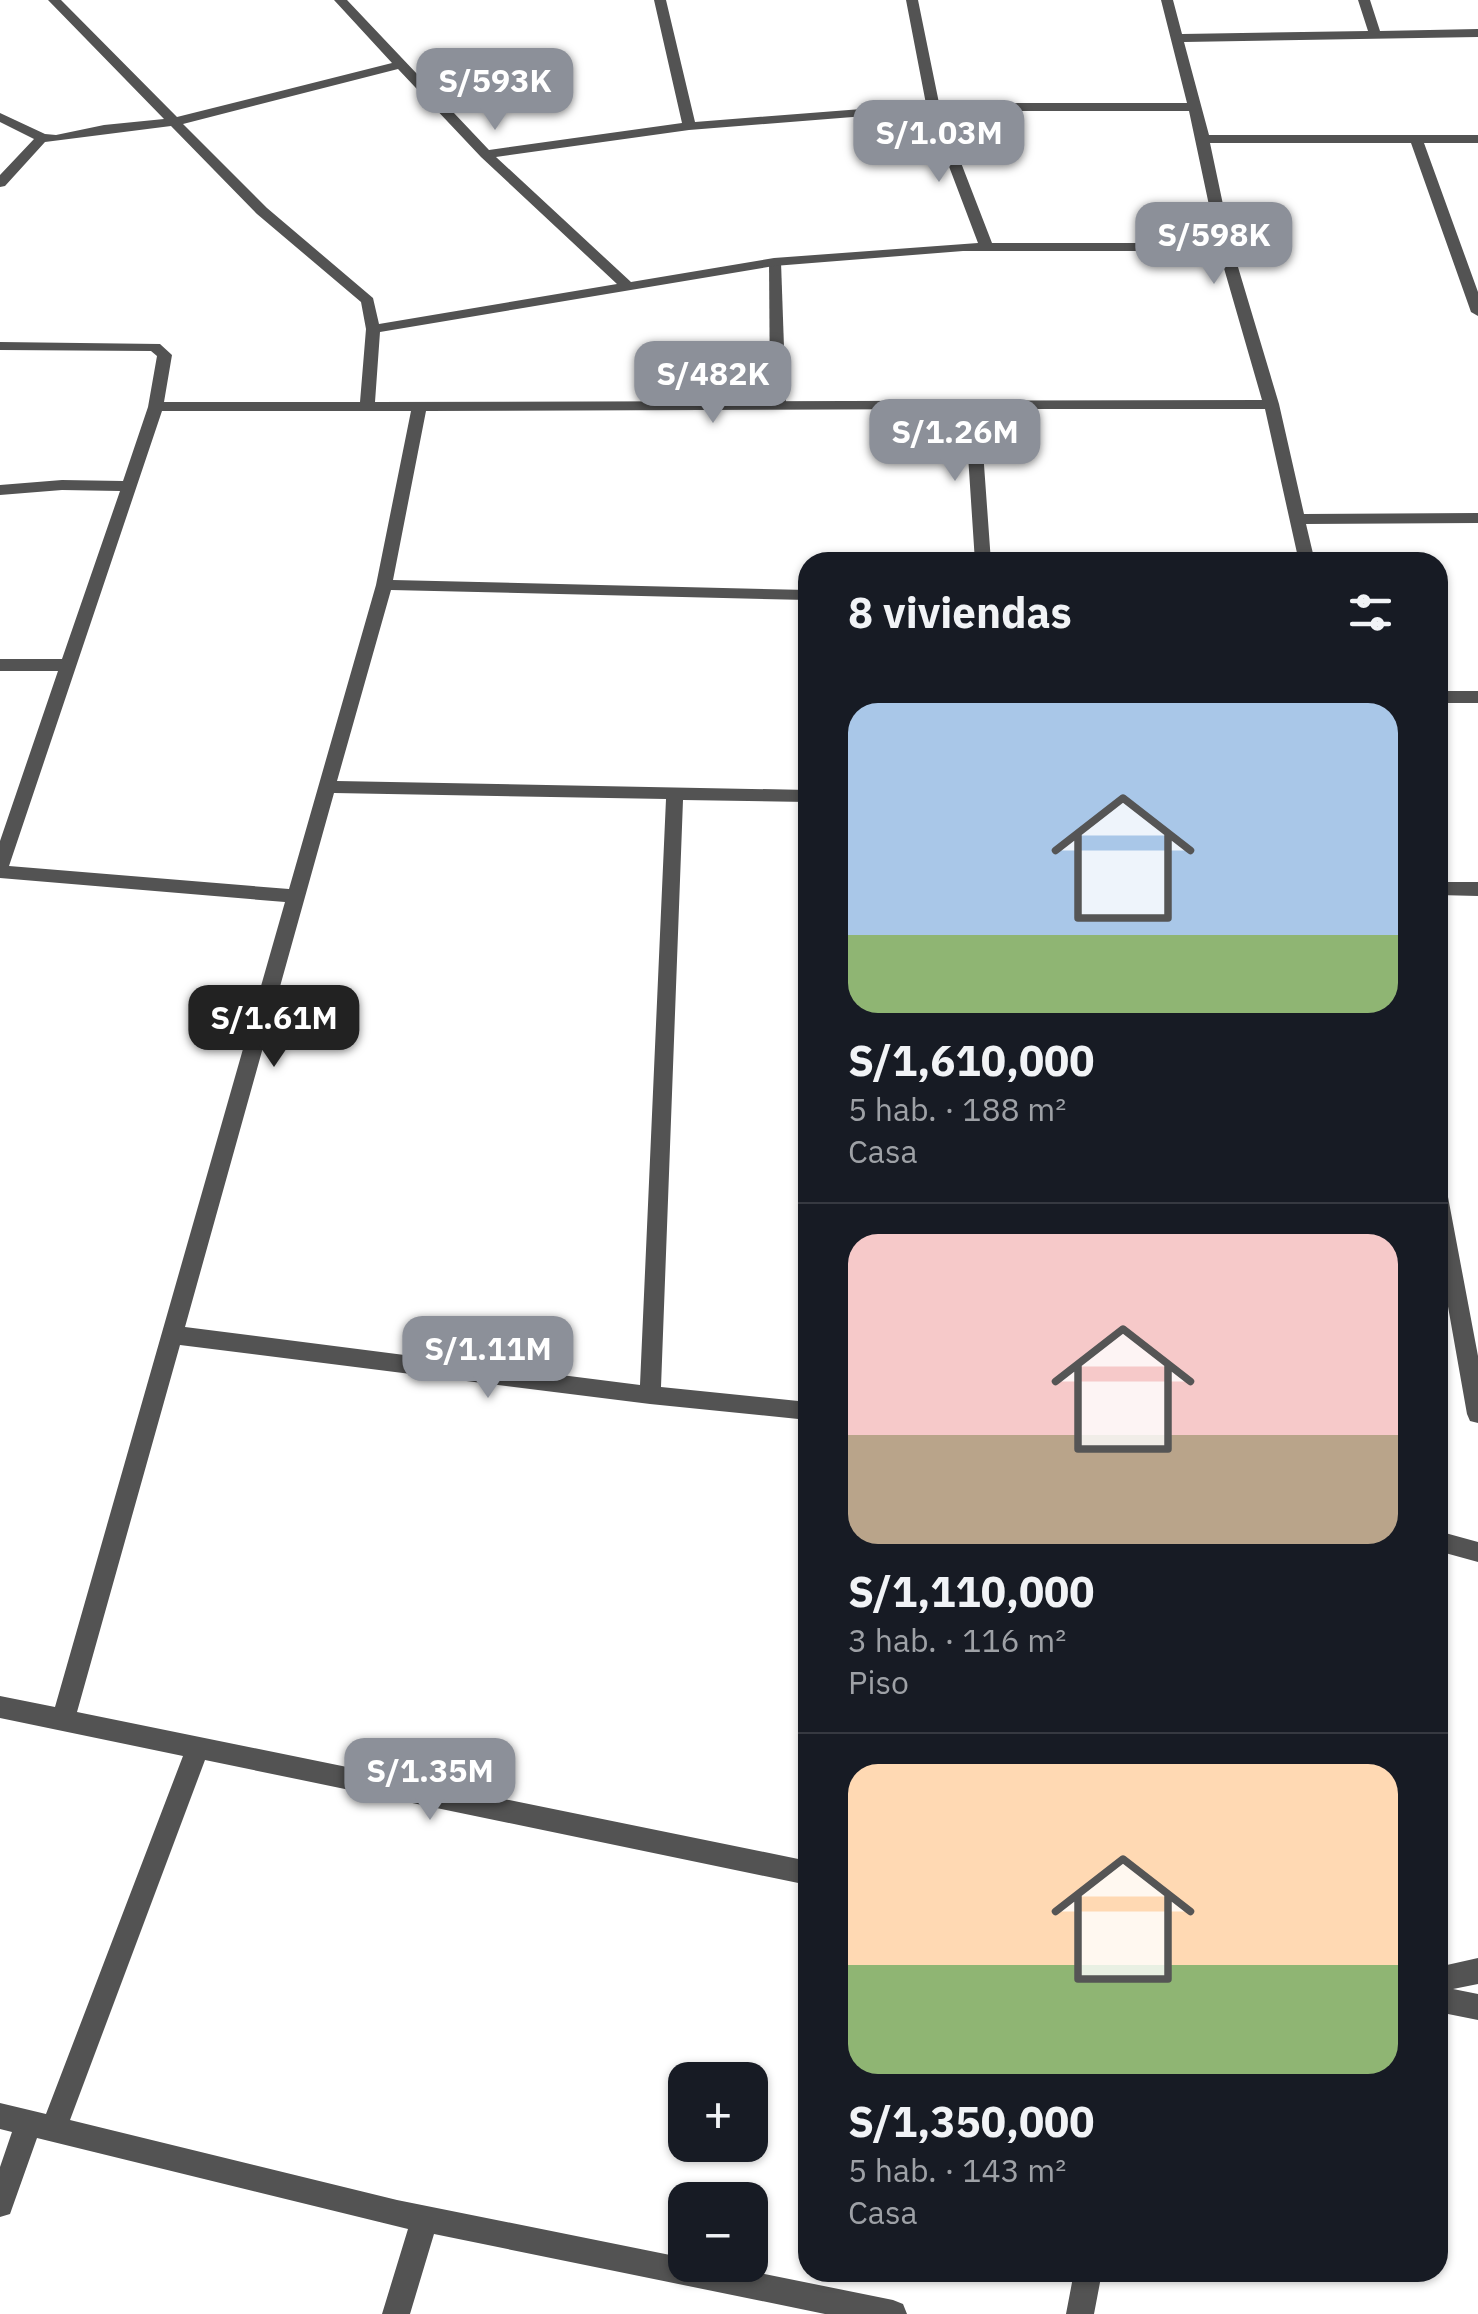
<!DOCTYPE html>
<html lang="es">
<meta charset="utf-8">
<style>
:root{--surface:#171b24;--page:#242831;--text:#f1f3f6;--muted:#9ea1a6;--line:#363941;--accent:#8c9099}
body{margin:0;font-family:"IBM Plex Sans",sans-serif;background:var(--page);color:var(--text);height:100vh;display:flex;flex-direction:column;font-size:38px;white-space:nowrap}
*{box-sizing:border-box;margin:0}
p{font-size:32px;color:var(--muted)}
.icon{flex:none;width:55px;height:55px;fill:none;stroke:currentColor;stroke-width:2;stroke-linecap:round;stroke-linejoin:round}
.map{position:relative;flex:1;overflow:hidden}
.drawer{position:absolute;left:798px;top:552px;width:650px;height:1730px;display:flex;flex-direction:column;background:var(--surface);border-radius:30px;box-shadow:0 2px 8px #0004}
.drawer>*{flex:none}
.buttons{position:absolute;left:668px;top:2062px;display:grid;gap:20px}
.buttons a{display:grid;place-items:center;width:100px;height:100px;border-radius:20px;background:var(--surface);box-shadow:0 2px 8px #0004;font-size:50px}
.price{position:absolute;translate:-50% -85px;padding:0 22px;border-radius:20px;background:var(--accent);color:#fff;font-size:32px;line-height:65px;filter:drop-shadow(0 2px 5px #0008)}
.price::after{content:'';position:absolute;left:50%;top:60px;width:30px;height:22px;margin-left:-15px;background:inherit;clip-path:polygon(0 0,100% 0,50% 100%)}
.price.current{background:#222;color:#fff}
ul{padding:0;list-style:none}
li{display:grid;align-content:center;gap:20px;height:530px;padding:0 50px}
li+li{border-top:2px solid var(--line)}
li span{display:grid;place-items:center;height:310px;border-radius:30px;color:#555}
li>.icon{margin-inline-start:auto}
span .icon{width:180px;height:180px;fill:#fffc;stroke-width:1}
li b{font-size:42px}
h2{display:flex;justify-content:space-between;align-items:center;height:120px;padding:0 50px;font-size:42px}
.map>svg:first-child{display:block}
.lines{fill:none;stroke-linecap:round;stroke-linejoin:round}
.lane{fill:#535353;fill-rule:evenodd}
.street{fill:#535353;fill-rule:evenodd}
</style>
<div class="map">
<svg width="1478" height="2314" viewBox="0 0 1478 2314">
<rect width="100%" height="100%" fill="#fff"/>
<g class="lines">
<path class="lane" d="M769 259 781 262 786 404 778 409 770 404Z"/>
<path class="street" d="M48 0H61L177 117 392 63 334 0H347L489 150 682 123 654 0H666L695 122 926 104 906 0H918L939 103H1187L1161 0H1173L1182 34 1368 31 1358 0H1370L1380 31 1478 29V37L1184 42 1209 135H1478V143H1424L1478 292V316L1471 312 1411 143H1210L1232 247 1279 404 1304 514 1478 513V523L1306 524 1315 562H1299L1265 409H980L991 562H975L965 409 426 411 393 580 808 590V600L391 590 337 781 808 790V802L683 800 661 1387 808 1402V1420L650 1404 180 1345 77 1712 808 1861V1885L205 1760 70 2120 397 2200 685 2258V2265H720L893 2300 903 2304 907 2314H825L434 2234 410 2314H382L408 2229 37 2138 10 2214 0 2217V2167L12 2132 0 2129V2103L46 2114 183 1756 0 1718V1696L55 1707 285 902 0 878V841L58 671H0V659H62L120 491 62 490 0 495V485L62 480 123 481 148 407 157 356 151 351 0 350V342L160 344 172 355 164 402H360L366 329 361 302 257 214 171 126 45 142 5 186 0 187V175L34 139 0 122V113L45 134 56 135 104 125 164 119ZM398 69 481 157 617 284 379 324 373 298 267 208 183 124ZM928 111 978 243 774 258 631 282 496 157 689 130ZM941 111H1189L1217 243H992ZM963 251H1219L1262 400 375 402 380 332 774 266ZM162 411H411L376 585 289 889 9 866ZM334 793 666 799 640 1385 185 1327Z
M1438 691H1478V703H1438Z
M1438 882H1478V896L1438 895Z
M1438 1189 1445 1191 1448 1197 1478 1356V1423L1470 1421 1467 1414 1438 1250Z
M1438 1531 1478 1542V1562L1438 1551Z
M1478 1958V1984L1453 1989 1478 1994V2020L1438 2012V1967Z
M1074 2272H1102L1094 2314H1066Z"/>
</g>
</svg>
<div class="buttons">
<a>+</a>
<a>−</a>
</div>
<b class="price" style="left:495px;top:133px">S/593K</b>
<b class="price" style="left:939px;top:185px">S/1.03M</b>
<b class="price" style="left:1214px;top:287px">S/598K</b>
<b class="price" style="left:713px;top:426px">S/482K</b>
<b class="price" style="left:955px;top:484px">S/1.26M</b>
<b class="price current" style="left:274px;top:1070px">S/1.61M</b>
<b class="price" style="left:488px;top:1401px">S/1.11M</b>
<b class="price" style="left:430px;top:1823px">S/1.35M</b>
<section class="drawer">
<h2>8 viviendas<svg class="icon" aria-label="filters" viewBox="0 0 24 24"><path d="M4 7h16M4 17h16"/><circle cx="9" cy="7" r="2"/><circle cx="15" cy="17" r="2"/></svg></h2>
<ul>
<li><span style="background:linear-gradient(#a9c7e8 75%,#8fb573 0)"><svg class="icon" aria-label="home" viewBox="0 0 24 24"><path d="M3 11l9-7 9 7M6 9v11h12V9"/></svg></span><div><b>S/1,610,000</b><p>5 hab. · 188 m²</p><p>Casa</p></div></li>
<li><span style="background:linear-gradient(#f6c9c9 65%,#b9a48a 0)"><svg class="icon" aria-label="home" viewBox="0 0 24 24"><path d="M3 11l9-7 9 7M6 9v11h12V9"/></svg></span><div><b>S/1,110,000</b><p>3 hab. · 116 m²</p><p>Piso</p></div></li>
<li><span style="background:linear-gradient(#ffd9b3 65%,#8fb573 0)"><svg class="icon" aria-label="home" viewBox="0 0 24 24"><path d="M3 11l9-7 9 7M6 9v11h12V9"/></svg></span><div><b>S/1,350,000</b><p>5 hab. · 143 m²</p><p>Casa</p></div></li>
</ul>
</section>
</div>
